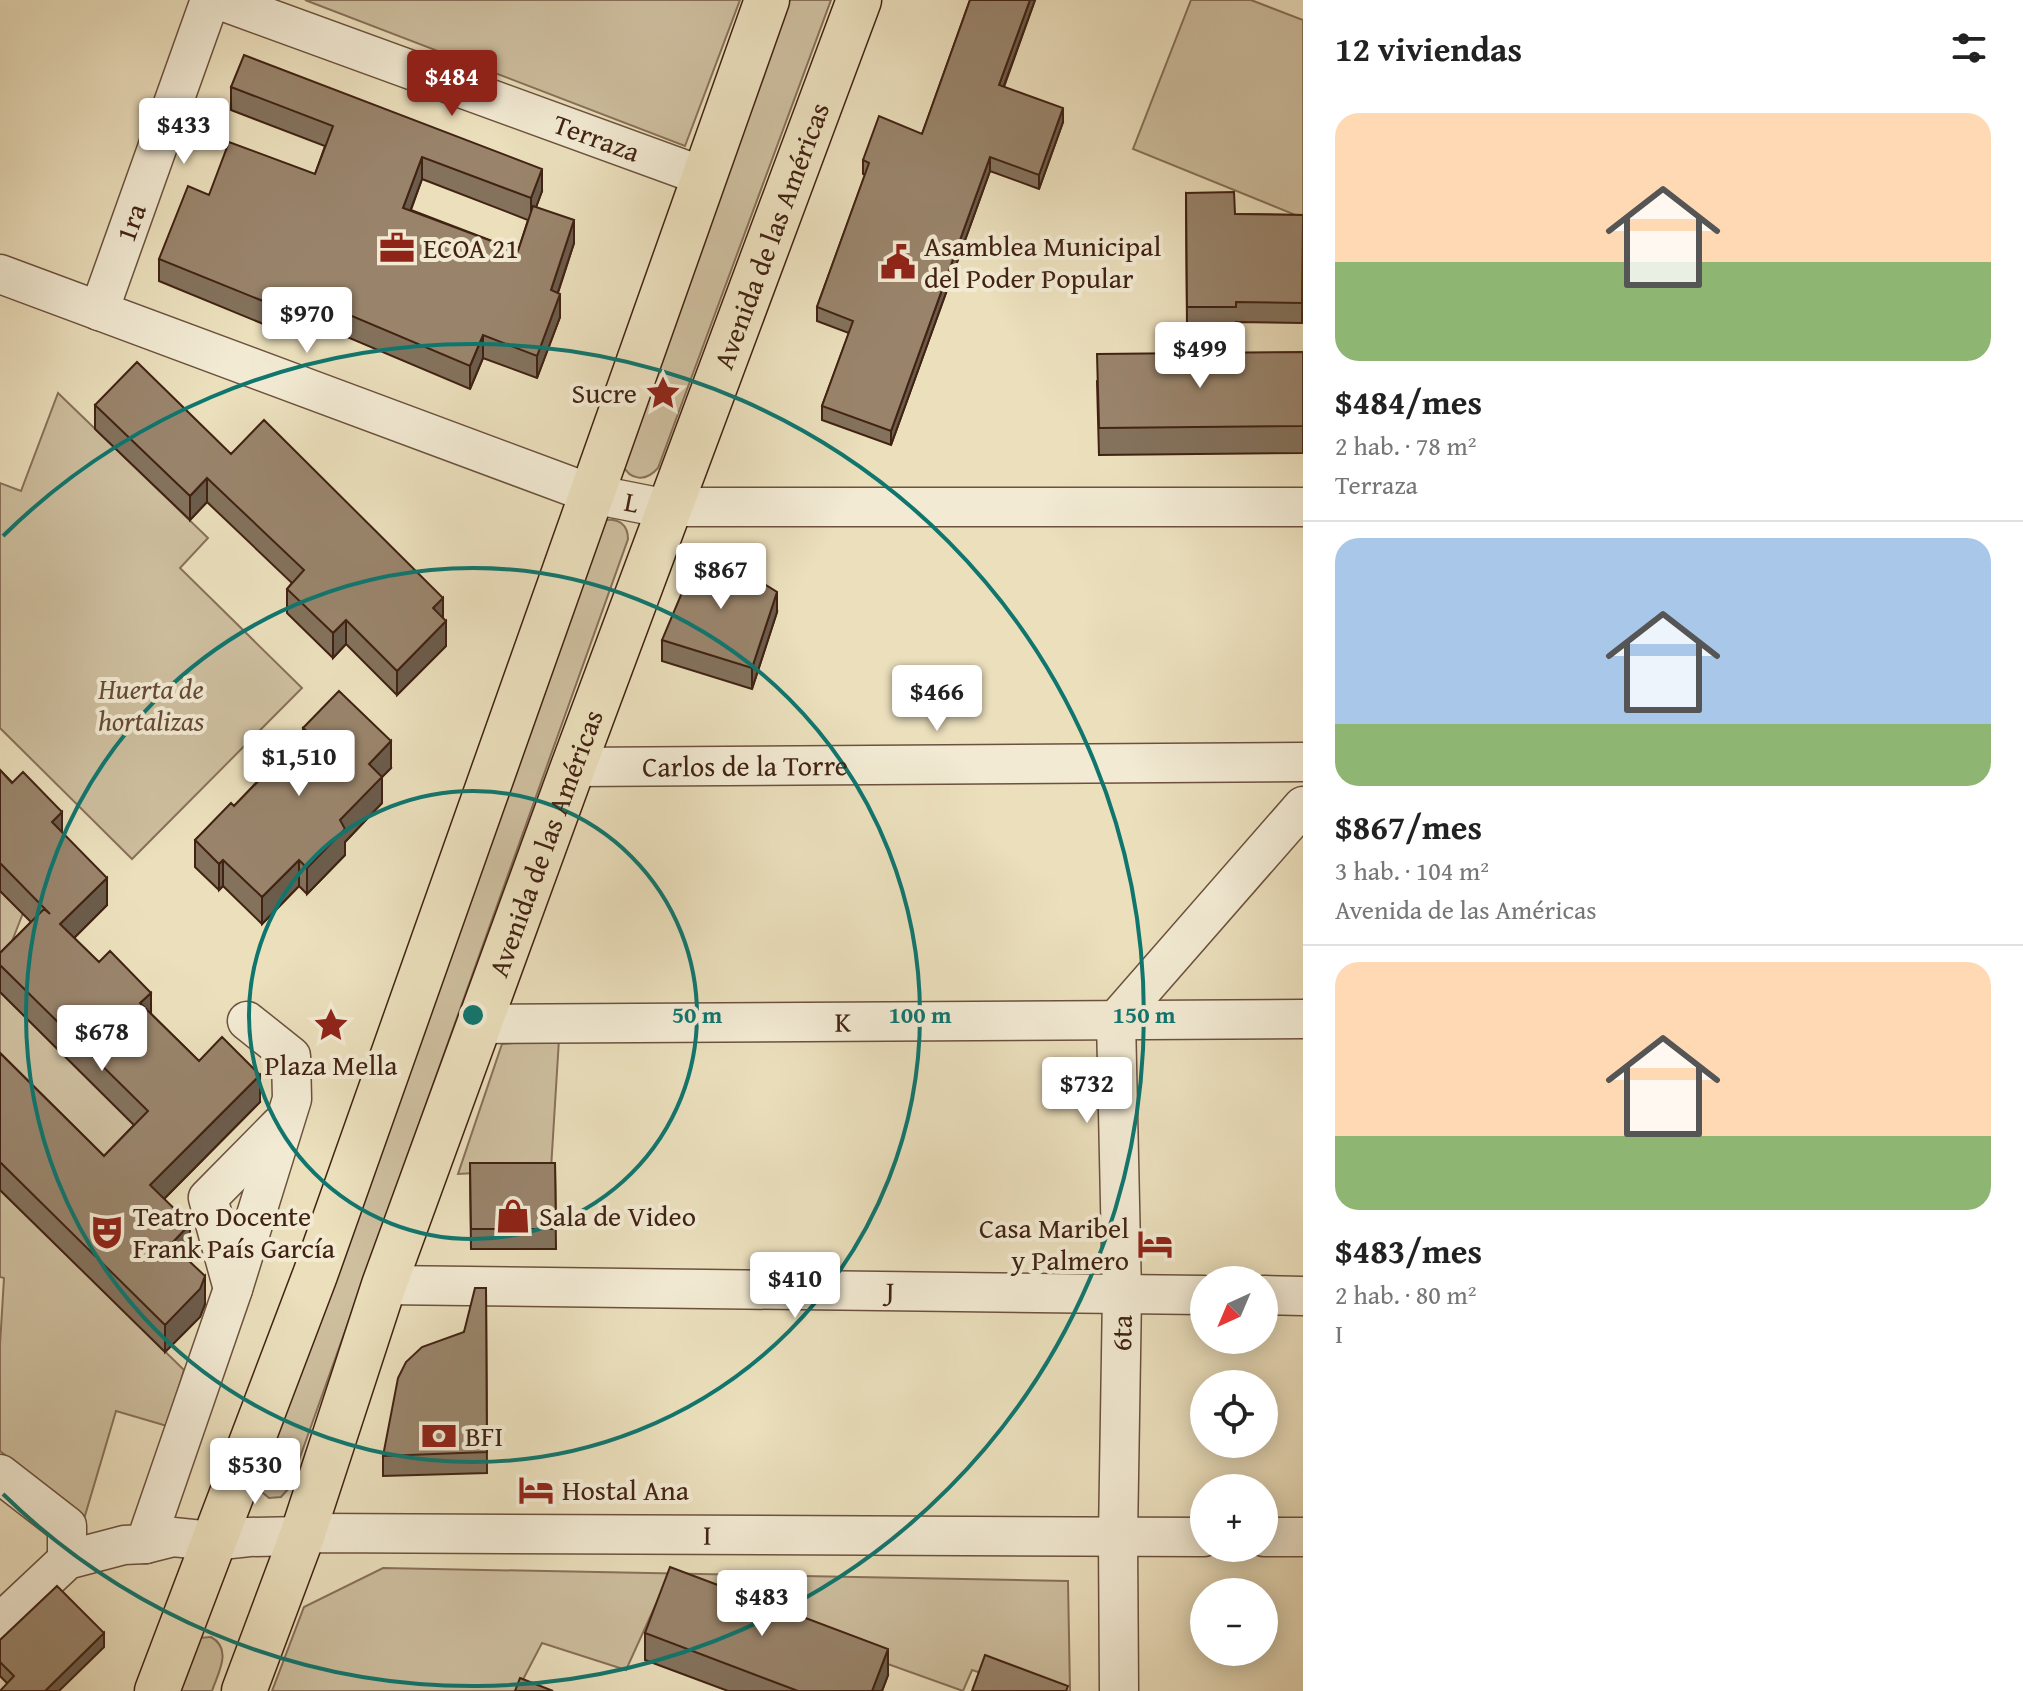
<!DOCTYPE html>
<html lang="es">
<meta charset="utf-8">
<style>
:root{--surface:#fff;--page:#f6f6f6;--text:#222;--muted:#767676;--line:#e0e0e0;--accent:#8f2418}
body{margin:0;font-family:"Gentium Book Plus",serif;background:var(--page);color:var(--text);height:100vh;display:flex;flex-direction:column;font-size:30px;white-space:nowrap}
*{box-sizing:border-box;margin:0}
p{font-size:26px;color:var(--muted)}
.icon{flex:none;width:44px;height:44px;fill:none;stroke:currentColor;stroke-width:2;stroke-linecap:round;stroke-linejoin:round}
.map{position:relative;flex:1;overflow:hidden}
.details{display:flex;flex-direction:column;background:var(--surface);width:720px}
.details>*{flex:none}
.needle{width:52px;rotate:224deg}
.fabs{position:absolute;left:1190px;top:1266px;display:grid;gap:16px}
.fabs a{display:grid;place-items:center;width:88px;height:88px;border-radius:50%;background:var(--surface);box-shadow:0 4px 20px #0003;font-size:40px}
.price{position:absolute;translate:-50% -68px;padding:0 18px;border-radius:8px;background:#fff;color:#222;font-size:26px;line-height:52px;filter:drop-shadow(0 2px 4px #0008)}
.price::after{content:'';position:absolute;left:50%;top:48px;width:24px;height:18px;margin-left:-12px;background:inherit;clip-path:polygon(0 0,100% 0,50% 100%)}
.price.active{background:var(--accent);color:#fff}
ul{padding:0;list-style:none}
li{display:grid;align-content:center;gap:16px;height:424px;padding:0 32px}
li+li{border-top:2px solid var(--line)}
li span{display:grid;place-items:center;height:248px;border-radius:24px;color:#555}
li>.icon{margin-inline-start:auto}
span .icon{width:144px;height:144px;fill:#fffc;stroke-width:1}
li b{font-size:34px}
h2{display:flex;justify-content:space-between;align-items:center;height:96px;padding:0 32px;font-size:34px}
main{display:flex;flex:1;min-height:0}
.map>svg:first-child{display:block}
.green{fill:#cebf9f;stroke:#887059;stroke-width:2}
.lines{fill:none;stroke-linecap:round;stroke-linejoin:round}
.minor-casing{stroke:#6c513d;stroke-width:41}
.major-casing{stroke:#412213;stroke-width:47}
.minor{stroke:#f2ead3;stroke-width:38}
.major{stroke:#ebdfbc;stroke-width:44}
.wall{fill:#84725c;stroke:#412213;stroke-width:2;fill-rule:evenodd}
.shaded-wall{fill:#6b5c4b;stroke:#412213;stroke-width:2}
.building{fill:#99846b;stroke:#412213;stroke-width:2}
.ring{fill:none;stroke:#0f766e;stroke-width:4}
.labels{text-anchor:middle;stroke-width:8;stroke-linejoin:round;paint-order:stroke}
.street-label{font-size:28px;fill:#412213;stroke:#f2ead3}
.poi-label{font-size:28px;fill:#412213;stroke:#f2ead3;text-anchor:start}
.park-label{font-size:28px;font-style:italic;fill:#644936;stroke:#f2ead3}
.centre{fill:#0f766e;stroke:#f2ead3;stroke-width:4}
.ring-label{font-size:24px;text-anchor:middle;font-weight:bold;fill:#0f766e;stroke:#f2ead3;stroke-width:8;stroke-linejoin:round;paint-order:stroke}
</style>
<main>
<div class="map">
<svg width="1303" height="1691" viewBox="0 0 1303 1691">
<rect width="100%" height="100%" fill="#ebdfbc"/>
<filter id="stains"><feTurbulence type="fractalNoise" baseFrequency=".0025" numOctaves="4"/><feColorMatrix values="0 0 0 0 .2 0 0 0 0 .09 0 0 0 0 .02 0 0 0 .5 -.17"/></filter>
<radialGradient id="worn" r=".72"><stop offset=".6" stop-color="#630" stop-opacity="0"/><stop offset="1" stop-color="#630" stop-opacity=".3"/></radialGradient>
<path class="green" d="M305 0H740L685 146Z
M788 0H831L658 468C646 482 630 481 622 464Z
M1191 0H1251L1303 20V218L1133 149Z
M58 393 208 538 180 568 302 688 132 859 0 728V483L21 491Z
M605 520C619 518 628 525 628 539L289 1488 281 1497 269 1498 256 1487Z
M0 890 23 913 0 972Z
M0 992 148 1139 104 1183 0 1077Z
M559 1039 551 1169 458 1174 502 1044Z
M0 1190 184 1370 167 1426 116 1411 84 1519 0 1451V1345L4 1278 0 1277Z
M383 1568 1068 1581 1070 1691H1038L972 1670 963 1691 665 1584 626 1670 542 1643 517 1691H272L304 1607Z
M211 1637C233 1649 218 1673 212 1691H174L199 1638Z"/>
<g class="lines">
<g class="minor-casing">
<g id="minor">
<path id="s1" d="M219 0 705 177"/>
<path id="s2" d="M0 274 592 494 668 509 684 507H1303"/>
<path id="s3" d="M99 311 210 0"/>
<path id="s4" d="M573 767 1303 762"/>
<path id="s5" d="M479 1024 1303 1019"/>
<path id="s6" d="M384 1285 1204 1295"/>
<path d="M233 1289 208 1198 280 1125"/>
<path d="M1264 1295 1303 1296"/>
<path d="M0 1474 67 1526V1560"/>
<path d="M1264 1537H1303"/>
<path id="s7" d="M145 1544 173 1537 212 1541 249 1537 302 1536 312 1533 1204 1537"/>
<path d="M0 1623 67 1560 124 1545 145 1544 233 1289 292 1099 291 1056 247 1021"/>
<path id="s8" d="M1119 1691 1118 1537 1122 1294 1116 1020 1303 806"/>
</g>
</g>
<g class="major-casing">
<g id="major">
<path d="M157 1691 315 1275 767 0"/>
<path id="s9" d="M244 1691 302 1536 384 1285 573 767 859 0"/>
</g>
</g>
<use href="#minor" class="minor"/>
<use href="#major" class="major"/>
</g>
<path class="wall" d="M970 0H1035L1004 87 1063 122 1039 189 990 171 891 445 822 420V406L849 333 817 321V307L865 175 863 174V160L922 134Z
M231 87 542 191 536 207 574 243 558 293 560 317 537 378 483 358 470 389 293 314 285 333 159 281V259L209 195 315 174 325 146 231 110ZM422 179 528 220 518 251 411 210Z
M1186 193 1235 214 1303 215 1302 323 1236 322V327L1187 328Z
M1303 352V453L1099 455 1097 381Z
M95 405 231 454 443 618 446 646 397 695 346 644 333 658 287 613V589L292 583 207 502 190 520 95 429Z
M777 612 752 689 662 661V640Z
M303 728 391 768 382 777V803L345 842V855L307 894 299 886 262 924 223 886 219 890 195 867V840L234 806 303 734Z
M0 770 62 833 107 905 74 938 199 1061 260 1102 164 1199 190 1252 185 1257 205 1304 200 1317 165 1352 0 1190V1053L104 1156 134 1125 0 992V953L31 922 0 891Z
M470 1163H555L556 1249H471Z
M486 1288 487 1473 383 1476V1456L464 1332Z
M645 1633 888 1675 882 1691H728L645 1660Z
M0 1640 104 1647 7 1683 0 1676Z"/>
<path class="shaded-wall" d="M1030 0H1035L999 99V85Z
M1063 108V122L1039 189V175Z
M422 157V179L403 230V208Z
M990 157V171L891 445V431Z
M542 169V191L531 221V198Z
M574 220V243L551 313V290Z
M293 291V314L285 333V310Z
M560 294V317L537 378V356Z
M483 335V358L470 389V366Z
M207 478V502L190 520V496Z
M777 592V612L752 689V668Z
M443 598V622L433 608Z
M346 620V644L333 658V633Z
M446 621V646L397 695V671Z
M391 741V768L382 777V803L345 842V855L307 894V868L340 820 369 764Z
M62 812V839L52 822Z
M223 860V886L219 890V864Z
M299 860V886L262 924V897Z
M107 878V905L60 952V924Z
M151 993V1020L140 1003Z
M260 1075V1102L150 1213V1185Z
M190 1224V1252L171 1271V1244Z
M205 1276V1304L200 1317 165 1352V1325Z
M104 1633V1647L59 1691H45Z
M888 1649V1675L882 1691H872Z"/>
<path class="building" d="M970 0H1030L999 85 1063 108 1039 175 990 157 891 431 822 406 853 321 817 307 869 163 863 160 879 116 922 134Z
M244 55 542 169 531 198 422 157 403 208 518 251 533 206 574 220 551 290 560 294 537 356 483 335 470 366 293 291 285 310 159 259 188 186 209 195 229 142 315 174 333 126 231 87Z
M1234 192 1235 214 1303 215 1302 303 1236 302V307H1187L1186 193Z
M1303 352V426L1099 428 1097 354Z
M137 362 231 454 264 420 443 598 433 608 446 621 397 671 346 620 333 633 287 589 304 570 207 478 190 496 95 405Z
M702 545 777 592 752 668 662 640Z
M339 691 391 741 369 764 382 777 340 820 345 829 307 868 299 860 262 897 223 860 219 864 195 840 231 803 234 806 307 731 303 728Z
M0 770 12 783 23 772 62 812 52 822 107 878 60 924 99 962 110 951 151 993 140 1003 199 1061 222 1037 260 1075 150 1185 190 1224 171 1244 205 1276 200 1289 165 1325 0 1162V1053L104 1156 148 1111 0 965V953L44 909 50 914 0 863Z
M470 1163H555L556 1229H471Z
M475 1288H486L487 1452 383 1456 398 1378 406 1362 422 1347 464 1332Z
M670 1567 888 1649 872 1691H798L645 1633Z
M57 1586 104 1633 45 1691H0L14 1676 0 1662V1640Z
M985 1655 1068 1686 1066 1691H972Z
M520 1678 553 1691H515Z"/>
<g class="ring">
<circle cx="473" cy="1015" r="224"/>
<circle cx="473" cy="1015" r="447"/>
<path d="M3 536A671 671 0 1 1 3 1494"/>
</g>
<defs>
<g id="office-bare" transform="scale(2.76)"><path d="M-6-3h4V-5.5h4V-3h4V5H-6ZM-1-4.5V-3h2v-1.5ZM-6 0V1H6V0Z" fill="#8f2418" stroke="#f2ead3" stroke-width="2.5" paint-order="stroke"/></g>
<g id="civic-bare" transform="scale(2.76)"><path d="M-.6-6.5H3V-4.5H.6V-3L4-1V1h2V6H-6V1h2V-1L-.6-3ZM-1.2 2.5V6h2.4V2.5Z" fill="#8f2418" stroke="#f2ead3" stroke-width="2.5" paint-order="stroke"/></g>
<g id="sight-bare" transform="scale(2.76)"><path d="M0-6L1.8-2.2L6-1.7L2.9 1.2L3.7 5.4L0 3.3L-3.7 5.4L-2.9 1.2L-6-1.7L-1.8-2.2Z" fill="#8f2418" stroke="#f2ead3" stroke-width="2.5" paint-order="stroke"/></g>
<g id="shop-bare" transform="scale(2.76)"><path d="M-5-2.5h2.3a2.7 3.5 0 0 1 5.4 0H5L5.5 6h-11ZM-1.5-2.5h3a1.5 2.3 0 0 0-3 0Z" fill="#8f2418" stroke="#f2ead3" stroke-width="2.5" paint-order="stroke"/></g>
<g id="theatre-bare" transform="scale(2.76)"><path d="M-5-5.5Q0-4 5-5.5V0Q5 5 0 6Q-5 5-5 0ZM-3.3-2.5H-1v1.5H-3.3ZM1-2.5H3.3v1.5H1ZM-2.8 1Q0 5.5 2.8 1Z" fill="#8f2418" stroke="#f2ead3" stroke-width="2.5" paint-order="stroke"/></g>
<g id="hotel-bare" transform="scale(2.76)"><path d="M-6-4.5h1.5V1H6V5H4.5V3h-9V5H-6ZM-4 0a1.8 1.8 0 1 1 3.6 0ZM.5 0V-2.5h3Q6-2.5 6 0Z" fill="#8f2418" stroke="#f2ead3" stroke-width="2.5" paint-order="stroke"/></g>
<g id="bank-bare" transform="scale(2.76)"><path d="M-6-4H6V4H-6ZM0-2.3a2.3 2.3 0 1 0 0 4.6a2.3 2.3 0 1 0 0-4.6Z" fill="#8f2418" stroke="#f2ead3" stroke-width="2.5" paint-order="stroke"/></g>
</defs>
<g fill-rule="evenodd">
<use href="#office-bare" x="397" y="248"/>
<use href="#civic-bare" x="898" y="262"/>
<use href="#sight-bare" x="663" y="393"/>
<use href="#sight-bare" x="331" y="1025"/>
<use href="#shop-bare" x="513" y="1216"/>
<use href="#theatre-bare" x="107" y="1232"/>
<use href="#hotel-bare" x="1155" y="1244"/>
<use href="#bank-bare" x="439" y="1436"/>
<use href="#hotel-bare" x="536" y="1490"/>
</g>
<g class="labels">
<g class="street-label">
<text dy="10" stroke="none"><textPath href="#s1" startOffset="402">Terraza</textPath></text>
<text dy="10" stroke="none"><textPath href="#s3" startOffset="94">1ra</textPath></text>
<text dy="10" stroke="none"><textPath href="#s9" startOffset="1548">Avenida de las Américas</textPath></text>
<text dy="10" stroke="none"><textPath href="#s2" startOffset="672">L</textPath></text>
<text dy="10" stroke="none"><textPath href="#s4" startOffset="172">Carlos de la Torre</textPath></text>
<text dy="10" stroke="none"><textPath href="#s9" startOffset="900">Avenida de las Américas</textPath></text>
<text dy="10" stroke="none"><textPath href="#s5" startOffset="364">K</textPath></text>
<text dy="10" stroke="none"><textPath href="#s6" startOffset="506">J</textPath></text>
<text dy="10" stroke="none"><textPath href="#s8" startOffset="358">6ta</textPath></text>
<text dy="10" stroke="none"><textPath href="#s7" startOffset="564">I</textPath></text>
</g>
<g class="poi-label">
<text x="924" y="256">Asamblea Municipal<tspan x="924" dy="32">del Poder Popular</tspan></text>
<text x="423" y="258">ECOA 21</text>
<text x="637" y="403" text-anchor="end">Sucre</text>
<text x="331" y="1075" text-anchor="middle">Plaza Mella</text>
<text x="133" y="1226">Teatro Docente<tspan x="133" dy="32">Frank País García</tspan></text>
<text x="539" y="1226">Sala de Video</text>
<text x="1129" y="1238" text-anchor="end">Casa Maribel<tspan x="1129" dy="32">y Palmero</tspan></text>
<text x="465" y="1446">BFI</text>
<text x="562" y="1500">Hostal Ana</text>
</g>
<g class="park-label">
<text x="151" y="699">Huerta de<tspan x="151" dy="32">hortalizas</tspan></text>
</g>
</g>
<circle cx="473" cy="1015" r="12" class="centre"/>
<g class="ring-label">
<text x="697" y="1023">50 m</text>
<text x="920" y="1023">100 m</text>
<text x="1144" y="1023">150 m</text>
</g>
<rect width="100%" height="100%" filter="url(#stains)"/>
<rect width="100%" height="100%" fill="url(#worn)"/>
</svg>
<div class="fabs">
<a><svg class="needle" viewBox="-14 -14 28 28"><path d="M0-13l5 13h-10z" fill="#e53935"/><path d="M0 13l5-13h-10z" fill="#767676"/></svg></a>
<a><svg class="icon" aria-label="locate" viewBox="0 0 24 24"><circle cx="12" cy="12" r="6"/><path d="M12 2v4M12 18v4M2 12h4M18 12h4"/></svg></a>
<a>+</a>
<a>−</a>
</div>
<b class="price active" style="left:452px;top:118px">$484</b>
<b class="price" style="left:184px;top:166px">$433</b>
<b class="price" style="left:307px;top:355px">$970</b>
<b class="price" style="left:1200px;top:390px">$499</b>
<b class="price" style="left:721px;top:611px">$867</b>
<b class="price" style="left:937px;top:733px">$466</b>
<b class="price" style="left:299px;top:798px">$1,510</b>
<b class="price" style="left:102px;top:1073px">$678</b>
<b class="price" style="left:1087px;top:1125px">$732</b>
<b class="price" style="left:795px;top:1320px">$410</b>
<b class="price" style="left:255px;top:1506px">$530</b>
<b class="price" style="left:762px;top:1638px">$483</b>
</div>
<section class="details">
<h2>12 viviendas<svg class="icon" aria-label="filters" viewBox="0 0 24 24"><path d="M4 7h16M4 17h16"/><circle cx="9" cy="7" r="2"/><circle cx="15" cy="17" r="2"/></svg></h2>
<ul>
<li><span style="background:linear-gradient(#ffd9b3 60%,#8fb573 0)"><svg class="icon" aria-label="home" viewBox="0 0 24 24"><path d="M3 11l9-7 9 7M6 9v11h12V9"/></svg></span><div><b>$484/mes</b><p>2 hab. · 78 m²</p><p>Terraza</p></div></li>
<li><span style="background:linear-gradient(#a9c7e8 75%,#8fb573 0)"><svg class="icon" aria-label="home" viewBox="0 0 24 24"><path d="M3 11l9-7 9 7M6 9v11h12V9"/></svg></span><div><b>$867/mes</b><p>3 hab. · 104 m²</p><p>Avenida de las Américas</p></div></li>
<li><span style="background:linear-gradient(#ffd9b3 70%,#8fb573 0)"><svg class="icon" aria-label="home" viewBox="0 0 24 24"><path d="M3 11l9-7 9 7M6 9v11h12V9"/></svg></span><div><b>$483/mes</b><p>2 hab. · 80 m²</p><p>I</p></div></li>
</ul>
</section>
</main>
